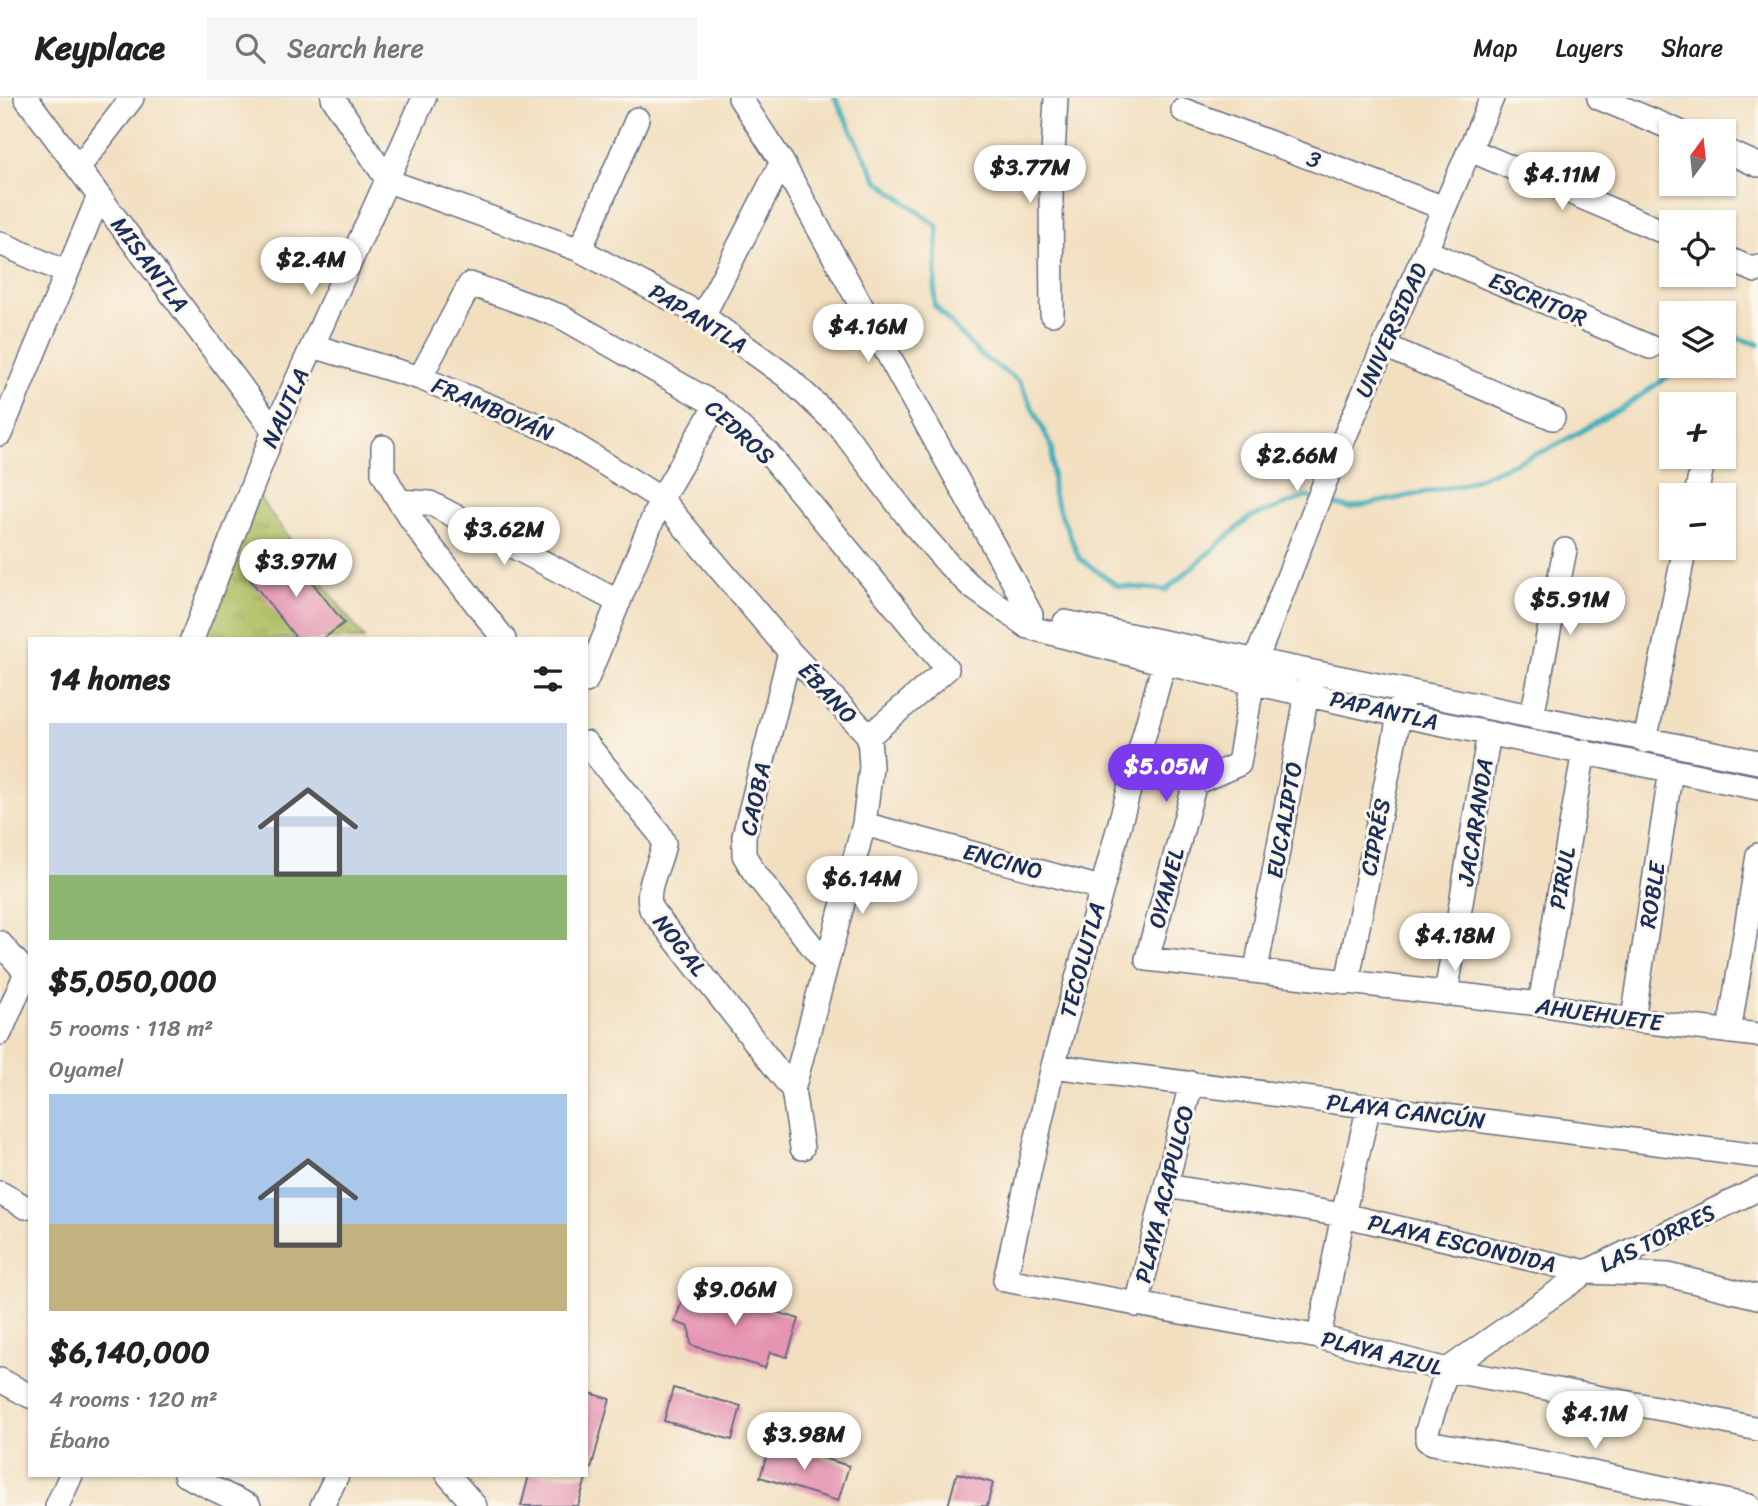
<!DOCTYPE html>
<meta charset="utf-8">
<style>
:root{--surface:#fff;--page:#f6f6f6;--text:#222;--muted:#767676;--line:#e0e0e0;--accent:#7c3aed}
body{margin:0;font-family:Sriracha,sans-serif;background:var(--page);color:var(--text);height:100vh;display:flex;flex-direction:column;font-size:26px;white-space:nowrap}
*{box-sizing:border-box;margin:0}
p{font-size:23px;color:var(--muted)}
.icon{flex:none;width:38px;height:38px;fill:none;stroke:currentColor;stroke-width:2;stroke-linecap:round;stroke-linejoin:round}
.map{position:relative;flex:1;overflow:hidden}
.side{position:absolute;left:28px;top:539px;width:560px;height:840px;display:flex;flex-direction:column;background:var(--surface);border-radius:0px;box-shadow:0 2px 5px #0004}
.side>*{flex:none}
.needle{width:46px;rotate:15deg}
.buttons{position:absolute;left:1659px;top:21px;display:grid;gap:14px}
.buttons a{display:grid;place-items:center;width:77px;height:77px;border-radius:0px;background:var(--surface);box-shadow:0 2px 5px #0004;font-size:35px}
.price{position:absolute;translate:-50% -60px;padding:0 16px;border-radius:24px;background:#fff;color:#222;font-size:23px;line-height:46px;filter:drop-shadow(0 2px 4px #0008)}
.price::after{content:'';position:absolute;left:50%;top:42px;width:21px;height:16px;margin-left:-10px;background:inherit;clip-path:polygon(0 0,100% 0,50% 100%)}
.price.on{background:var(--accent);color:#fff}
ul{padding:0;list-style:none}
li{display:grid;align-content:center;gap:14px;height:371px;padding:0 21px}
li span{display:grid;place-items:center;height:217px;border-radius:0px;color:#555}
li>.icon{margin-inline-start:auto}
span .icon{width:126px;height:126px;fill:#fffc;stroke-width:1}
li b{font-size:30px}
h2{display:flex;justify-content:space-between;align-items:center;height:84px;padding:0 21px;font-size:30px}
header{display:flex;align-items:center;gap:42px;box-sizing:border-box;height:98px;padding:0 35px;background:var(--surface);border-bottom:2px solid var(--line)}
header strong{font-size:33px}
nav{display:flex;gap:38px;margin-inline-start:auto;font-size:24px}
.search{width:490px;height:63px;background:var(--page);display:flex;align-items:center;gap:18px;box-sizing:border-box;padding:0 24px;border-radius:0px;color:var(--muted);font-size:26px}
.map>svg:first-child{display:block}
.park{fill:url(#park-tufts);stroke:#64765f;stroke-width:2}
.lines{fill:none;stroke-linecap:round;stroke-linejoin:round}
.stream{stroke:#3fafb9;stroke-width:5}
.building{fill:#e595b2}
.minor-casing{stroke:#666d80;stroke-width:26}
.minor{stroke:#fff;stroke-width:23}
.labels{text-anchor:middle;stroke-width:6;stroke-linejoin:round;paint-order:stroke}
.street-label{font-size:23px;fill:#1b2f5e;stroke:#fbf7ec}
</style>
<header>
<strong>Keyplace</strong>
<div class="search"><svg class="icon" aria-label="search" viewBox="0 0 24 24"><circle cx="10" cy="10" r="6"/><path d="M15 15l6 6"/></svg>Search here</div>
<nav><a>Map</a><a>Layers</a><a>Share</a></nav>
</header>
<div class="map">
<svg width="1758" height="1408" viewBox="0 0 1758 1408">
<defs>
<pattern id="park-tufts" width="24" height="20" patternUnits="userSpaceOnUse" patternTransform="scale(1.75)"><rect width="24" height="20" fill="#acbd60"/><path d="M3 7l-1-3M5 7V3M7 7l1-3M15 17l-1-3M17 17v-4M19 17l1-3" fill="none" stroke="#8b9a52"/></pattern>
</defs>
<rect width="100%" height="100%" fill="#fbf7ec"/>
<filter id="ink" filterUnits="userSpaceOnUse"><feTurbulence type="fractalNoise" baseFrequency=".0143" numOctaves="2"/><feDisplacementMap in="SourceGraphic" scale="14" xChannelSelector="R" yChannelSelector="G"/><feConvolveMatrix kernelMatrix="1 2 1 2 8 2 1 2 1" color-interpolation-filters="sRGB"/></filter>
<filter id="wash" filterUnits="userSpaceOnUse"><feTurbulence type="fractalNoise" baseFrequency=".00686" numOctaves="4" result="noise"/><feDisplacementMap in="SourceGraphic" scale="28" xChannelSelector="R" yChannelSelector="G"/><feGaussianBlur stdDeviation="1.57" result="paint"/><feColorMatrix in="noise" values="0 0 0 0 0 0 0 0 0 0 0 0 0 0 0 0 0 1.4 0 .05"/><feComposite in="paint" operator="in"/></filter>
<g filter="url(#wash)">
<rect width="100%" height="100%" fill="#f2dfc0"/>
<path class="park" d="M258 398 364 541H195Z"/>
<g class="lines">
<path class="stream" d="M835 0 877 82 938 129 934 207 979 256 1020 284 1052 350 1053 396 1079 460 1118 488 1166 492 1249 420 1306 399 1312 400
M1724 242 1737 240 1758 246
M1325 404 1350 410 1461 387 1551 350 1624 309 1683 268"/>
</g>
<g id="blocks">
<path class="building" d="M286 451 344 525 323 541H297L249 480Z
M687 1186 799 1221 787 1259 770 1254 765 1270 691 1247 689 1229 675 1224Z
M673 1290 741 1308 732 1342 664 1323Z
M586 1294 610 1301 591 1371H586Z
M771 1344 849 1368 838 1403 760 1379Z
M957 1375 993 1385 987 1408H948Z
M529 1377H587L578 1408H521Z"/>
</g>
</g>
<g filter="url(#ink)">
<use href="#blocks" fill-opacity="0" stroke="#666d80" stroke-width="2"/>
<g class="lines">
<g class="minor-casing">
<path id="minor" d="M26 0 274 333
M333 0 388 83 580 152 703 218 786 278 839 328 914 427 949 467 972 489 1028 529 1164 565 1399 617 1758 690
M740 0 782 64 1008 474 1031 517 1028 529
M1492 0 1325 384 1256 562 1239 666 1195 685 1147 861 1540 906 1633 922 1758 937
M1599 0 1678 33
M1183 12 1444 110
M1470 52 1671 137
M1724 52 1758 67
M78 70 132 0
M0 145 67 175
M580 152 637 21
M1426 153 1650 249
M1724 159 1756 173 1758 169
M1052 216 1051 95 1056 0
M703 218 782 64
M313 248 420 280 552 333 661 401 790 554 869 638 871 669 864 726 793 992
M1385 248 1553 320
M420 280 470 186 560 218 716 307 768 355 947 571 869 638
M0 336 99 98
M383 349V375L399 403 422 437 504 541
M1696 397 1704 359
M399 403 430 405 619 504
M1065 524 1758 664
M192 541 274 333 424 0
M1167 545 1164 565 1053 968 1005 1182 1319 1239 1447 1272 1679 1314 1758 1331
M790 554 744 738V757L754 774 826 866
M586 583 661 401 716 307
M1532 618 1565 452
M1645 643 1685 450
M586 645 659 735 664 745C661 767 644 789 651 811L793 992 802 1050
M864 726 1101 790
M0 845 30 879
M1256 872 1310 579
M1347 885 1402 603
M1446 896 1489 635
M1540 906 1584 653
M1633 922 1671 672
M1729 934 1758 757
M0 935 26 875
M1053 968 1758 1058
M1166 1088 1343 1117 1586 1174 1668 1177 1758 1199
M0 1095 25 1109
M1137 1207 1191 985
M1319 1239 1343 1117 1369 1008
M0 1282 30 1298
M185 1377 249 1408
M448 1377 475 1408
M57 1408 71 1377
M322 1408 337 1377
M1749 1408 1560 1368 1433 1345 1427 1342V1333L1447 1272 1586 1174 1758 1091"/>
</g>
<use href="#minor" class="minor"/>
</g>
</g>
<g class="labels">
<g class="street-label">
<text transform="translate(1314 61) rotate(21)" y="8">3</text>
<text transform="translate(150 166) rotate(53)" y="8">MISANTLA</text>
<text transform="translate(1538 201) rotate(23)" y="8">ESCRITOR</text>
<text transform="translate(698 220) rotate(32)" y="8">PAPANTLA</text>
<text transform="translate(1391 232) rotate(-66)" y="8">UNIVERSIDAD</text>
<text transform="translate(285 310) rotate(-66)" y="8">NAUTLA</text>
<text transform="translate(493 311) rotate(23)" y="8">FRAMBOYÁN</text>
<text transform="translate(740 334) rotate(42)" y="8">CEDROS</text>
<text transform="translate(828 595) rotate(47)" y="8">ÉBANO</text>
<text transform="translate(1384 612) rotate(13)" y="8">PAPANTLA</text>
<text transform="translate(755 701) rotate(-78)" y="8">CAOBA</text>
<text transform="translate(1284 722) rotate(-80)" y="8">EUCALIPTO</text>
<text transform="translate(1475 724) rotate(-81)" y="8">JACARANDA</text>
<text transform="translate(1375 739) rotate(-79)" y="8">CIPRÉS</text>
<text transform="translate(1003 763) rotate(15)" y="8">ENCINO</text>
<text transform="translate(1562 780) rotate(-80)" y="8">PIRUL</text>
<text transform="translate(1166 790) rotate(-75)" y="8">OYAMEL</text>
<text transform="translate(1652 797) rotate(-81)" y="8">ROBLE</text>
<text transform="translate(680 847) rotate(52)" y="8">NOGAL</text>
<text transform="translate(1082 862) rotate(-75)" y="8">TECOLUTLA</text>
<text transform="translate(1599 916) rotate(8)" y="8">AHUEHUETE</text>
<text transform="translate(1406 1013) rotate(7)" y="8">PLAYA CANCÚN</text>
<text transform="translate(1164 1096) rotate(-76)" y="8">PLAYA ACAPULCO</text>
<text transform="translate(1657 1140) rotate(-26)" y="8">LAS TORRES</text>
<text transform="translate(1462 1145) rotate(13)" y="8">PLAYA ESCONDIDA</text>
<text transform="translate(1382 1255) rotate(14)" y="8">PLAYA AZUL</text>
</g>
</g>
</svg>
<div class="buttons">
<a><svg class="needle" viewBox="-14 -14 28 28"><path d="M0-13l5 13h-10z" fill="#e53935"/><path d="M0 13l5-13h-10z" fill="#767676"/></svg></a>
<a><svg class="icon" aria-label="locate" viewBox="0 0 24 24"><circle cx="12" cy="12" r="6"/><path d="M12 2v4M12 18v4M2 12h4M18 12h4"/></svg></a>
<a><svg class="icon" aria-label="layers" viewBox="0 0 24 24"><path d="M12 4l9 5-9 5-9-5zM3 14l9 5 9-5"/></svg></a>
<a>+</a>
<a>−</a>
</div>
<b class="price" style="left:1030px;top:107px">$3.77M</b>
<b class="price" style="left:1562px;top:114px">$4.11M</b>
<b class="price" style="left:311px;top:199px">$2.4M</b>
<b class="price" style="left:868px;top:266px">$4.16M</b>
<b class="price" style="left:1297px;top:395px">$2.66M</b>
<b class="price" style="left:504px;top:469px">$3.62M</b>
<b class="price" style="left:296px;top:501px">$3.97M</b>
<b class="price" style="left:1570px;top:539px">$5.91M</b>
<b class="price on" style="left:1166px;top:706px">$5.05M</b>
<b class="price" style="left:862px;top:818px">$6.14M</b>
<b class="price" style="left:1455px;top:875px">$4.18M</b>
<b class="price" style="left:735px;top:1229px">$9.06M</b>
<b class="price" style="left:1595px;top:1353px">$4.1M</b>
<b class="price" style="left:804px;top:1374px">$3.98M</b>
<section class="side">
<h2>14 homes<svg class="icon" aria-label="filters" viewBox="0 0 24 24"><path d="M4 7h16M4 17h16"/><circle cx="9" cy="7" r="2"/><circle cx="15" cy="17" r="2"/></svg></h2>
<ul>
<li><span style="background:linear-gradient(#c9d6e8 70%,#8fb573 0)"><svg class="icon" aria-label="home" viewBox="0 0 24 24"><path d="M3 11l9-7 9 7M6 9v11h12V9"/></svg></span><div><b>$5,050,000</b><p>5 rooms · 118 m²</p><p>Oyamel</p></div></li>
<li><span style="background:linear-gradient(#a9c7e8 60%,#c2b280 0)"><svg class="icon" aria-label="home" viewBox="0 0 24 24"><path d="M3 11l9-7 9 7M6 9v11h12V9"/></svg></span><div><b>$6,140,000</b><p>4 rooms · 120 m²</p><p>Ébano</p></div></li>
</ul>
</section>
</div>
